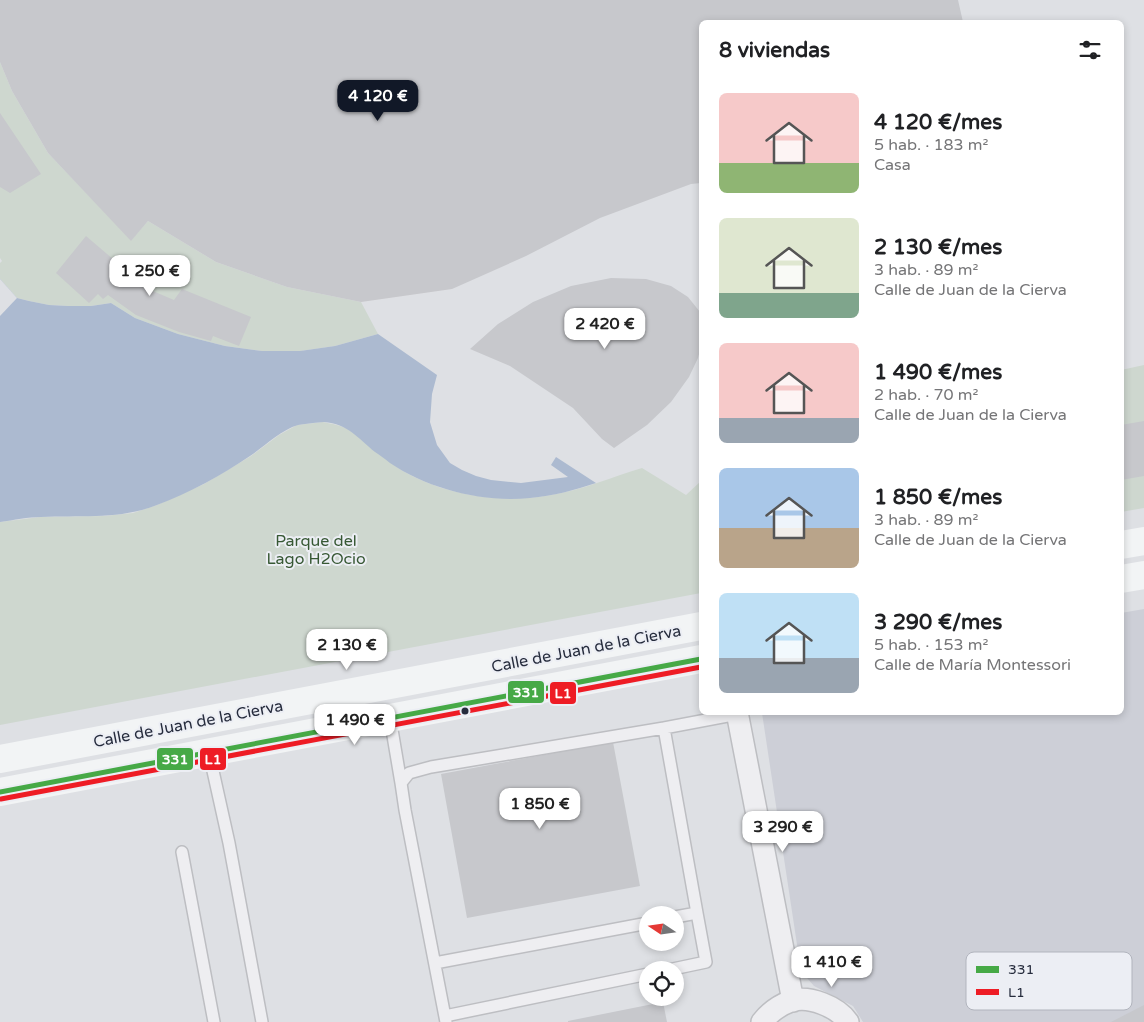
<!DOCTYPE html>
<html lang="es">
<meta charset="utf-8">
<style>
:root{--surface:#fff;--page:#f2f2f2;--text:#202124;--muted:#757577;--accent:#111827}
body{margin:0;font-family:"Varela Round",sans-serif;background:var(--page);color:var(--text);height:100vh;display:flex;flex-direction:column;font-size:19px;white-space:nowrap}
*{box-sizing:border-box;margin:0}
p{font-size:16px;color:var(--muted)}
.icon{flex:none;width:28px;height:28px;fill:none;stroke:currentColor;stroke-width:2;stroke-linecap:round;stroke-linejoin:round}
.map{position:relative;flex:1;overflow:hidden}
.details{position:absolute;left:699px;top:20px;width:425px;height:695px;display:flex;flex-direction:column;background:var(--surface);border-radius:8px;box-shadow:0 2px 8px #0003}
.details>*{flex:none}
.needle{width:32px;rotate:283deg}
.fabs{position:absolute;left:639px;top:906px;display:grid;gap:10px}
.fabs a{display:grid;place-items:center;width:45px;height:45px;border-radius:50%;background:var(--surface);box-shadow:0 2px 8px #0003;font-size:25px}
.price{position:absolute;translate:-50% -42px;padding:0 11px;border-radius:10px;background:#fff;color:#222;font-size:16px;line-height:32px;filter:drop-shadow(0 1px 2px #0008)}
.price::after{content:'';position:absolute;left:50%;top:30px;width:15px;height:11px;margin-left:-8px;background:inherit;clip-path:polygon(0 0,100% 0,50% 100%)}
.price.selected{background:var(--accent);color:#fff}
ul{padding:0;list-style:none}
li{display:flex;align-items:center;gap:15px;height:125px;padding:0 20px}
li span{display:grid;place-items:center;flex:none;width:140px;height:100px;border-radius:8px;color:#555}
li>.icon{margin-inline-start:auto}
span .icon{width:60px;height:60px;fill:#fffc;stroke-width:1}
li b{font-size:21px}
h2{display:flex;justify-content:space-between;align-items:center;height:60px;padding:0 20px;font-size:21px}
.map>svg:first-child{display:block}
.built{fill:#cdcfd7}
.green{fill:#ced7cf}
.water{fill:#acbad0}
.pier{fill:#dee0e4}
.building{fill:#c7c8cc}
.lines{fill:none;stroke-linecap:round;stroke-linejoin:round}
.lane-casing{stroke:#bdbec2;stroke-width:14}
.street-casing{stroke:#bdbec2;stroke-width:24}
.lane{stroke:#eeeef1;stroke-width:11}
.street{stroke:#eeeef1;stroke-width:21}
.secondary{stroke:#f2f4f5;stroke-width:28}
.bus-1-casing{stroke:#eceef4;stroke-width:9}
.bus-2-casing{stroke:#eceef4;stroke-width:9}
.bus-1{stroke:#46a946;stroke-width:5}
.bus-2{stroke:#ee1c25;stroke-width:5}
.bus-dot{fill:#262c3d;stroke:#eceef4;stroke-width:2}
.labels{text-anchor:middle;stroke-width:4;stroke-linejoin:round;paint-order:stroke}
.park-label{font-size:16px;fill:#375834;stroke:#eceef4}
.street-label{font-size:16px;fill:#262c3d;stroke:#eceef4}
.key{fill:#eceef4;stroke:#b1b4bd;stroke-width:1}
.key-label{font-size:14px;fill:#262c3d}
.line-badge{stroke:#eceef4;stroke-width:2}
.badge-label{font-size:14px;text-anchor:middle;font-weight:bold;fill:#fff}
</style>
<div class="map">
<svg width="1144" height="1022" viewBox="0 0 1144 1022">
<rect width="100%" height="100%" fill="#dee0e4"/>
<path class="built" d="M1144 609V1022H863L853 1006 814 986 801 971 762 713 1121 712V613Z"/>
<path class="green" d="M0 62 12 91 48 153 131 240 148 221 216 262 287 287 361 302 378 334 335 346 300 351H262L225 346 178 334 135 318 111 303 91 306H68L49 305 29 301 17 298 0 279V263L2 261 0 258Z
M1144 365V508L1121 512V370Z
M323 422C332 424 341 425 349 430 369 440 384 460 403 471 447 496 502 504 551 495 582 490 612 477 642 468L686 495 701 481V593L0 725V522L40 517 104 516 133 513 157 505 204 484 251 456 279 435 297 425Z"/>
<path class="water" d="M0 279 17 298 29 301 49 305 68 306H91L111 303 135 318 178 334 225 346 262 351H300L335 346 378 334 437 375 432 394 430 422 437 445 450 463 462 470 476 476 491 480 521 483 568 477 551 465 556 457 596 483C575 490 553 496 530 498 484 503 428 489 390 463 385 459 380 455 375 452 358 438 348 424 324 422 320 422 316 423 313 423 308 424 302 424 298 425 281 430 265 446 250 456 222 475 189 493 157 505 119 520 81 515 41 517 28 517 14 520 0 522Z"/>
<path class="pier" d="M0 279 17 298 0 316Z"/>
<path class="building" d="M0 0H958L963 22H701V183L691 184 600 218 526 256 452 289 361 302 287 287 216 262 148 221 131 241 48 153 12 91 0 62Z
M0 113 41 174 10 193 0 187Z
M86 236 148 289 174 300 182 289 251 317 239 346 213 336 211 341 179 332 136 315 108 295 103 299 98 294 89 303 56 273Z
M611 278 646 279 671 286 688 297 700 312 701 322V346L698 358 689 377 671 402 647 425 614 448 602 439 573 408 510 366 470 349 498 324 533 302 571 286Z
M1144 421V476L1121 480V425Z
M613 742 640 886 467 918 441 774Z
M663 1002 667 1022H568V1021Z
M1144 1005V1022H1111Z"/>
<g class="lines">
<g class="lane-casing">
<path id="lane" d="M390 718 401 783
M664 728 697 913
M209 753 229 843 262 1022
M182 852 214 1022
M435 963 648 923
M668 970 706 962 697 913 675 917
M445 1016 648 974
M446 1022 405 810 401 783 409 773 431 767 664 728 738 714"/>
</g>
<g class="street-casing">
<path id="street" d="M737 712 793 1001
M762 1022C769 1013 780 1005 791 1001 809 995 838 1007 848 1022"/>
</g>
<use href="#lane" class="lane"/>
<use href="#street" class="street"/>
<path class="secondary" d="M1121 545 1144 541
M1121 579 1144 575
M0 759 701 626
M0 792 701 659"/>
<g class="bus-1-casing">
<path id="bus-1" d="M0 792 701 659"/>
</g>
<g class="bus-2-casing">
<path id="bus-2" d="M1 799 701 667"/>
</g>
<use href="#bus-1" class="bus-1"/>
<use href="#bus-2" class="bus-2"/>
</g>
<circle class="bus-dot" cx="465" cy="711" r="4.5"/>
<g class="labels">
<g class="park-label">
<text x="316" y="546">Parque del<tspan x="316" dy="18">Lago H2Ocio</tspan></text>
</g>
<g class="street-label">
<text transform="translate(586 648) rotate(-11)" y="6">Calle de Juan de la Cierva</text>
<text transform="translate(188 723) rotate(-11)" y="6">Calle de Juan de la Cierva</text>
</g>
</g>
<rect x="966" y="952" width="166" height="58" rx="8" class="key"/>
<rect x="976" y="966" width="23" height="7" fill="#46a946"/>
<rect x="976" y="989" width="23" height="6" fill="#ee1c25"/>
<g class="key-label">
<text x="1008" y="974">331</text>
<text x="1008" y="997">L1</text>
</g>
<g class="line-badge">
<rect x="507" y="680" width="38" height="24" rx="5" fill="#46a946"/>
<rect x="549" y="681" width="28" height="24" rx="5" fill="#ee1c25"/>
<rect x="156" y="747" width="38" height="24" rx="5" fill="#46a946"/>
<rect x="199" y="747" width="28" height="24" rx="5" fill="#ee1c25"/>
</g>
<g class="badge-label">
<text x="526" y="697">331</text>
<text x="563" y="698">L1</text>
<text x="175" y="764">331</text>
<text x="213" y="764">L1</text>
</g>
</svg>
<div class="fabs">
<a><svg class="needle" viewBox="-14 -14 28 28"><path d="M0-13l5 13h-10z" fill="#e53935"/><path d="M0 13l5-13h-10z" fill="#757577"/></svg></a>
<a><svg class="icon" aria-label="locate" viewBox="0 0 24 24"><circle cx="12" cy="12" r="6"/><path d="M12 2v4M12 18v4M2 12h4M18 12h4"/></svg></a>
</div>
<b class="price selected" style="left:378px;top:122px">4 120 €</b>
<b class="price" style="left:150px;top:297px">1 250 €</b>
<b class="price" style="left:605px;top:350px">2 420 €</b>
<b class="price" style="left:347px;top:671px">2 130 €</b>
<b class="price" style="left:355px;top:746px">1 490 €</b>
<b class="price" style="left:540px;top:830px">1 850 €</b>
<b class="price" style="left:783px;top:853px">3 290 €</b>
<b class="price" style="left:832px;top:988px">1 410 €</b>
<section class="details">
<h2>8 viviendas<svg class="icon" aria-label="filters" viewBox="0 0 24 24"><path d="M4 7h16M4 17h16"/><circle cx="9" cy="7" r="2"/><circle cx="15" cy="17" r="2"/></svg></h2>
<ul>
<li><span style="background:linear-gradient(#f6c9c9 70%,#8fb573 0)"><svg class="icon" aria-label="home" viewBox="0 0 24 24"><path d="M3 11l9-7 9 7M6 9v11h12V9"/></svg></span><div><b>4 120 €/mes</b><p>5 hab. · 183 m²</p><p>Casa</p></div></li>
<li><span style="background:linear-gradient(#dfe7d0 75%,#7fa58c 0)"><svg class="icon" aria-label="home" viewBox="0 0 24 24"><path d="M3 11l9-7 9 7M6 9v11h12V9"/></svg></span><div><b>2 130 €/mes</b><p>3 hab. · 89 m²</p><p>Calle de Juan de la Cierva</p></div></li>
<li><span style="background:linear-gradient(#f6c9c9 75%,#9aa5b1 0)"><svg class="icon" aria-label="home" viewBox="0 0 24 24"><path d="M3 11l9-7 9 7M6 9v11h12V9"/></svg></span><div><b>1 490 €/mes</b><p>2 hab. · 70 m²</p><p>Calle de Juan de la Cierva</p></div></li>
<li><span style="background:linear-gradient(#a9c7e8 60%,#b9a48a 0)"><svg class="icon" aria-label="home" viewBox="0 0 24 24"><path d="M3 11l9-7 9 7M6 9v11h12V9"/></svg></span><div><b>1 850 €/mes</b><p>3 hab. · 89 m²</p><p>Calle de Juan de la Cierva</p></div></li>
<li><span style="background:linear-gradient(#bfe0f5 65%,#9aa5b1 0)"><svg class="icon" aria-label="home" viewBox="0 0 24 24"><path d="M3 11l9-7 9 7M6 9v11h12V9"/></svg></span><div><b>3 290 €/mes</b><p>5 hab. · 153 m²</p><p>Calle de María Montessori</p></div></li>
</ul>
</section>
</div>
